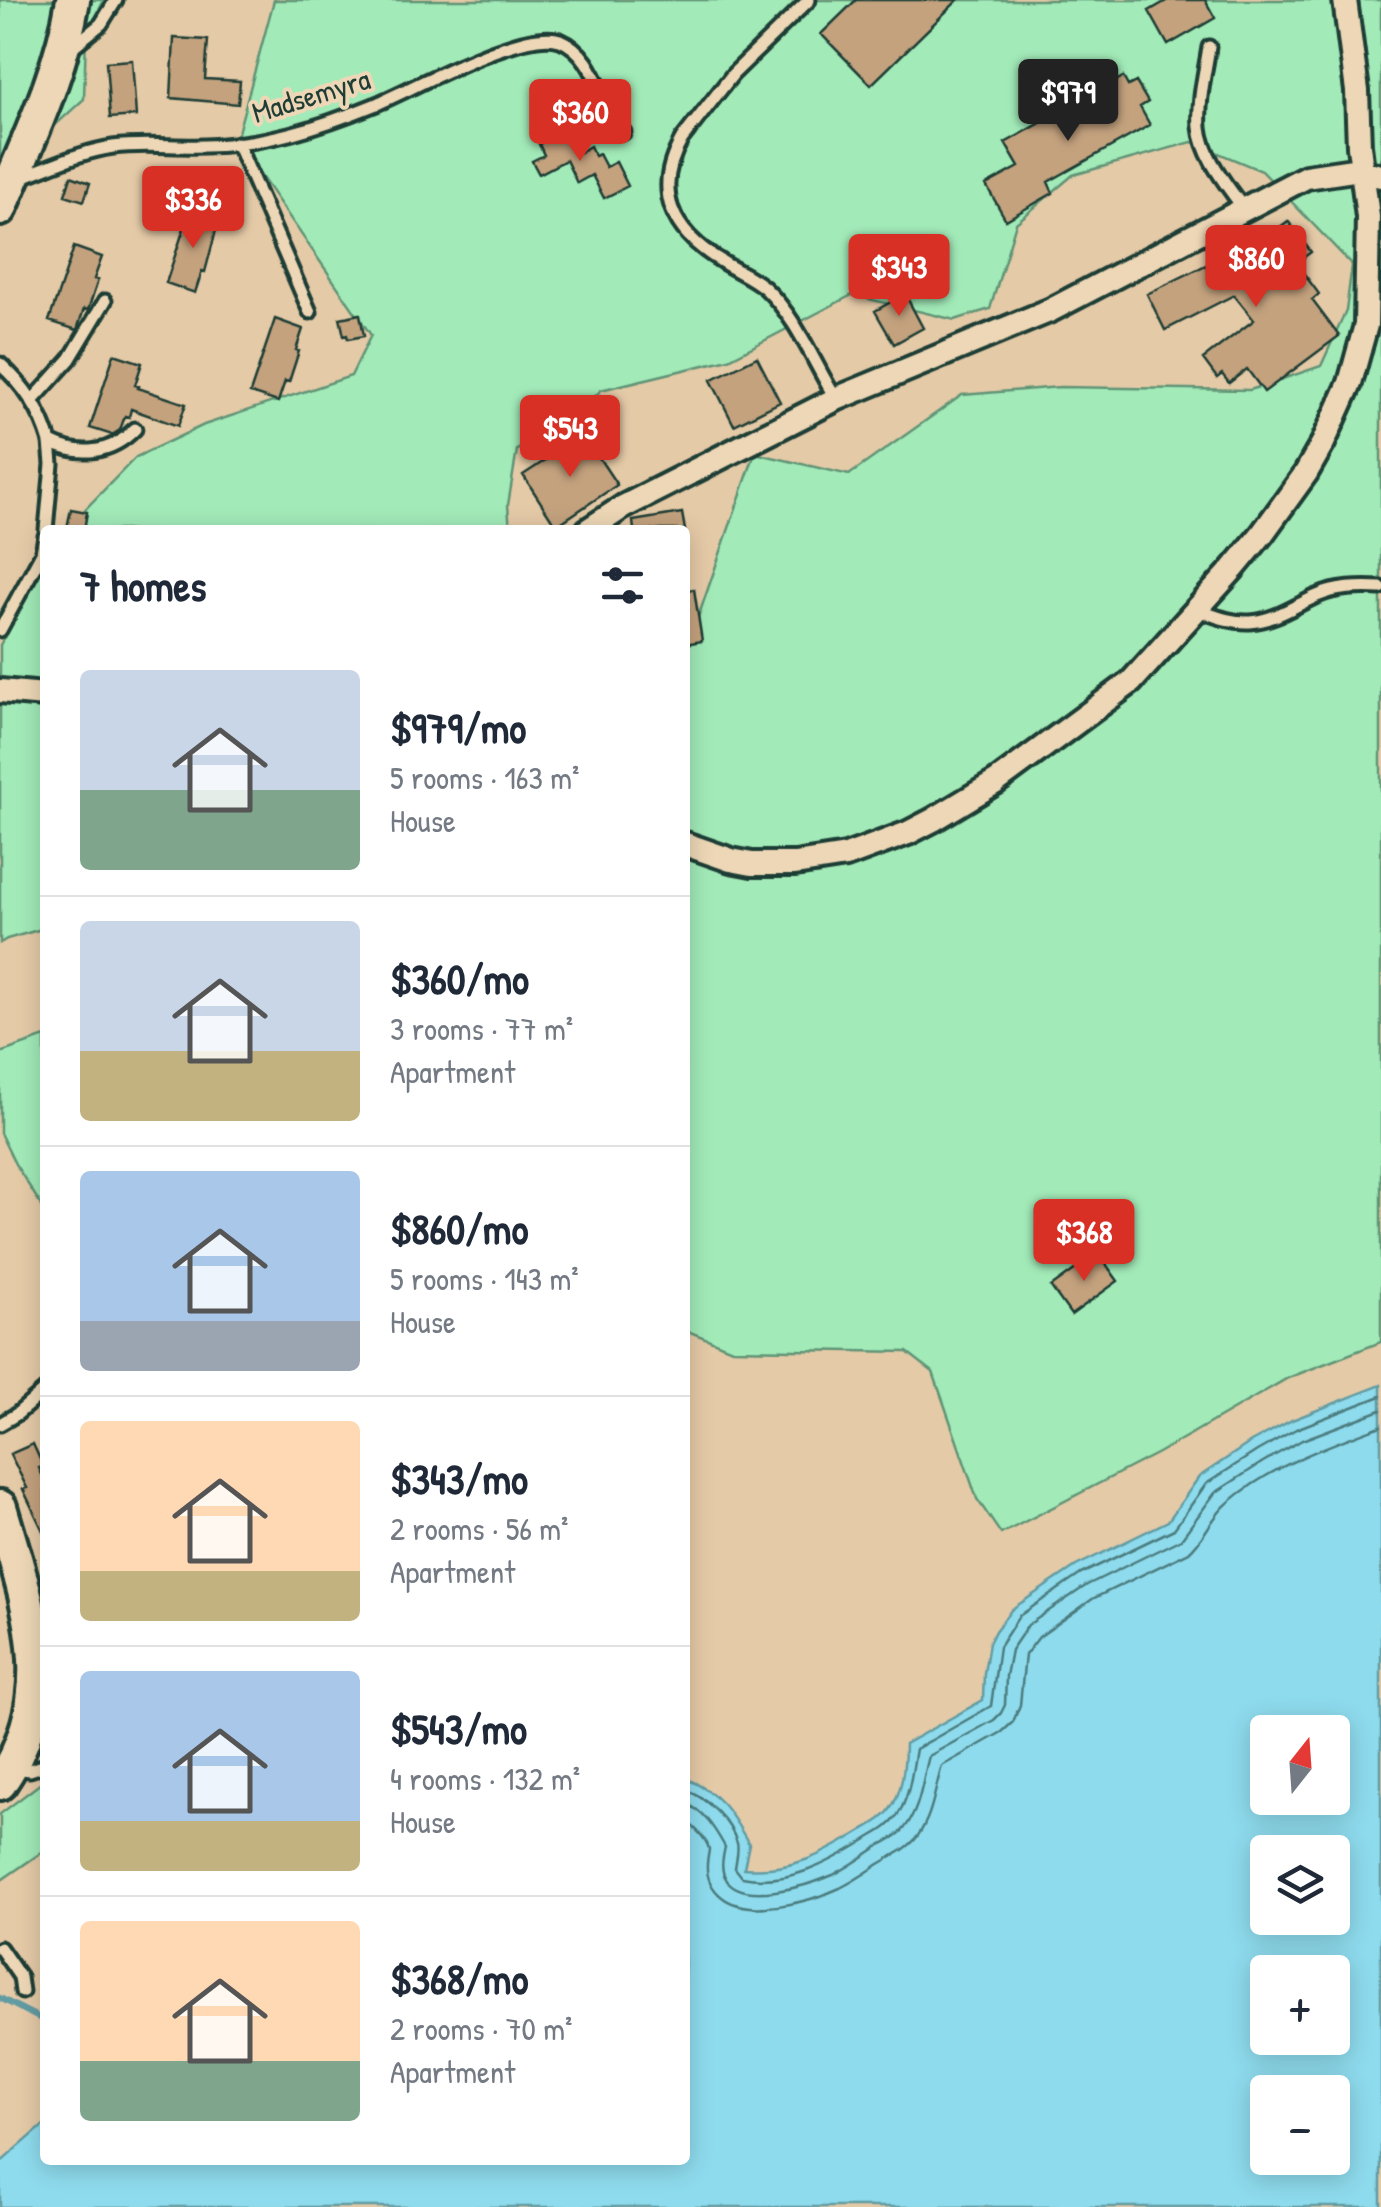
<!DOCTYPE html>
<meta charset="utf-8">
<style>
:root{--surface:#fff;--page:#f6f6f7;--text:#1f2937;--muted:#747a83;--line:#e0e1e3;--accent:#d93025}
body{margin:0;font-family:"Patrick Hand",sans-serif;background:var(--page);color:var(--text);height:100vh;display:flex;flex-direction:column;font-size:38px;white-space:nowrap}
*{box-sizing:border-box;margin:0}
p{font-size:32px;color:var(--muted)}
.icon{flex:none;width:55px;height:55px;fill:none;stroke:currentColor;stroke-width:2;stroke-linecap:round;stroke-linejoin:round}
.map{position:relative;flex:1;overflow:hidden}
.sheet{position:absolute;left:40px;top:525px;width:650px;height:1640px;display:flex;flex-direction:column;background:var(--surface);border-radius:10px;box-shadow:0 5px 25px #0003}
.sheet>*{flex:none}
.needle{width:65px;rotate:17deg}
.tools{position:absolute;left:1250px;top:1715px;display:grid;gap:20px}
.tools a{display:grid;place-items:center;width:100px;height:100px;border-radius:10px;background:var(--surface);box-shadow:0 5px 25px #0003;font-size:50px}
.price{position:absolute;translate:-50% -85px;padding:0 22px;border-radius:10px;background:var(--accent);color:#fff;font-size:32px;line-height:65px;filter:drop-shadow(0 2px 5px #0008)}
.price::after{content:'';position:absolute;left:50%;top:60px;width:30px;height:22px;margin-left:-15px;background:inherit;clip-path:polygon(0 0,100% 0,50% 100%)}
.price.active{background:#222;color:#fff}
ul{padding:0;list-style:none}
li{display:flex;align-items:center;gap:30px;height:250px;padding:0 40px}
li+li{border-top:2px solid var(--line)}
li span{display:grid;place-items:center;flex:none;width:280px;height:200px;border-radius:10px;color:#555}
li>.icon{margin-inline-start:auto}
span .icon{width:120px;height:120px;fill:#fffc;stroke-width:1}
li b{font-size:42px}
h2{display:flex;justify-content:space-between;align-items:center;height:120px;padding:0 40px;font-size:42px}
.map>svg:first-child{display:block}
.green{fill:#a2eab8;stroke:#609476;stroke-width:2.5}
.water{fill:#8edbed;stroke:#629ca3;stroke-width:2.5;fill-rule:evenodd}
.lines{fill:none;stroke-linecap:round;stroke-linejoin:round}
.shore{stroke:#4b7c7e;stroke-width:2.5}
.stream{stroke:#629ca3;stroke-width:6}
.building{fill:#c4a27e;stroke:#1f3d34;stroke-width:2.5}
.service-casing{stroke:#1f3d34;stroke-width:19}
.minor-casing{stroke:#1f3d34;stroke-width:30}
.secondary-casing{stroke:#1f3d34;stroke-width:40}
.service{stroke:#edd7b6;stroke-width:11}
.minor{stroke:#edd7b6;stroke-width:22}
.secondary{stroke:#edd7b6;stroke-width:32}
.labels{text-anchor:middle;stroke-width:8;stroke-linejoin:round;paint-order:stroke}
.street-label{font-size:30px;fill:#1f3d34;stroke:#edd7b6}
</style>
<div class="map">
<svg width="1381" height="2207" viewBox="0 0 1381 2207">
<rect width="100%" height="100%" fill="#e5caa7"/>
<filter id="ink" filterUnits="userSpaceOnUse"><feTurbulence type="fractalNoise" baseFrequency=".01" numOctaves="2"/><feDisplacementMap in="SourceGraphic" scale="20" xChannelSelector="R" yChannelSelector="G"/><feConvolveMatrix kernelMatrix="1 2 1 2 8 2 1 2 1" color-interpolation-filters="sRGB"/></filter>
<g filter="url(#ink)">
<path class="green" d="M0 0H104L86 36 84 99 0 176Z
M274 0H1381V1342L1288 1378 1158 1453 1001 1534 977 1499 933 1372 907 1352 732 1349 685 1330V655L755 453 849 475 962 395 1060 387 1250 390 1321 366 1346 311 1352 265 1262 171 1192 142 1073 175 1016 223 990 309 955 320 852 295 729 359 601 390 590 402 517 450 508 505 510 530H65L136 457 204 425 351 376 371 335 236 140Z
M45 562V928L7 939 0 943V645Z
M45 1037V1211L15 1164 0 1133V1053Z
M45 1780V1850L0 1881V1814Z"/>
<path class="water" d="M1381 1385V2207H0V2163L45 2124V2160H685V1778C721 1794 730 1811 749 1844L744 1868C792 1872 824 1854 863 1830 871 1825 882 1820 888 1812 902 1795 905 1765 905 1744L983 1700 984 1673 989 1643 995 1631 1012 1609 1076 1566 1168 1521 1199 1477 1251 1442 1292 1420ZM1268 1732H1332V1798H1268ZM1268 1852H1332V1918H1268ZM1268 1972H1332V2038H1268ZM1268 2092H1332V2158H1268Z"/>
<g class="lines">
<path class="shore" d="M685 1789C706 1798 730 1820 737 1843 739 1850 736 1860 735 1868L742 1877C788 1886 829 1863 866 1840 877 1833 890 1827 897 1816 910 1797 912 1771 916 1749L991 1706 999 1647 1019 1616 1081 1574 1174 1529 1206 1484 1257 1451 1296 1429 1381 1396
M685 1803C704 1811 715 1829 725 1847 723 1857 720 1868 725 1877 740 1907 810 1885 833 1875 849 1867 864 1856 879 1846 887 1841 898 1837 904 1829 921 1808 922 1781 929 1756L994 1720 1001 1713 1005 1705 1006 1676 1011 1650 1028 1625 1087 1585 1181 1539 1215 1493 1263 1462 1302 1440 1381 1410
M685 1819C693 1827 706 1837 709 1849 709 1851 707 1861 707 1864 706 1877 712 1889 722 1897 749 1919 812 1901 840 1888 854 1881 867 1872 879 1864 892 1856 908 1849 917 1837 933 1815 934 1791 942 1766L1002 1732 1013 1722 1020 1705 1025 1655 1039 1637 1094 1598 1189 1552C1205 1538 1212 1516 1228 1503 1270 1466 1330 1445 1381 1426"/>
<path class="stream" d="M0 1998 45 2021"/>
</g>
<path class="building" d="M856 0H958L871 85 821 34Z
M1168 0H1205L1215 18 1168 45 1149 11Z
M174 38 208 40 205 79 240 81 238 104 171 98Z
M132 60 136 116 110 118 106 62Z
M1123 77 1128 86 1136 82 1148 102 1140 107 1150 125 1048 182 1053 193 1006 220 986 185 1019 167 1005 143Z
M564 131 569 142 574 140 580 152 590 146 595 156 599 154 606 167 616 162 628 186 604 198 592 175 577 183 566 160 539 174 532 161 544 155 539 144Z
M71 176 90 183 84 201 65 195Z
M225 179 235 196 219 206 209 189Z
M190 210 219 219 205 272 202 271 195 293 166 283Z
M1288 221 1311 252 1296 263 1319 294 1312 300 1339 336 1264 392 1247 369 1229 383 1222 374 1217 378 1203 359 1254 320 1234 295 1165 330 1147 294 1206 265 1212 278Z
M74 247 102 257 94 279 98 280 88 310 84 309 77 330 49 321Z
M905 294 923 328 894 344 875 311Z
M360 314 364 336 348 339 347 335 344 336 340 318Z
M275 319 303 329 296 350 299 351 289 382 285 381 278 402 250 393Z
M114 354 142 363 135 385 139 386 138 388 186 404 178 426 131 409 129 417 125 416 120 430 112 435 90 428Z
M757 357 780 402 734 425 711 380Z
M584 435 617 485 556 526 523 475Z
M71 509 87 512 84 530 67 528Z
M682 513 685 530H634L633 521Z
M694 589 702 641 685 644V590Z
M1098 1253 1118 1281 1071 1315 1051 1287Z
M33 1444 43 1466 39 1468 45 1481V1535L23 1489 27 1488 10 1454Z"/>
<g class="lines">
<g class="service-casing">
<path id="service" d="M809 0 733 74 682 139C652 191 672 232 721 261 736 271 753 277 766 289 798 320 813 362 836 399
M1209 47C1205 73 1198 101 1200 127 1203 158 1228 186 1245 211
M70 49 101 24 116 0
M237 143 310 312
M19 178C50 167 79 152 113 147 143 143 174 147 205 146 264 145 320 127 374 105 413 89 523 27 560 40 585 50 595 77 605 99 610 111 617 122 624 132
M0 364C25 386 41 410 50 442 80 457 111 454 135 429
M33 400 70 359 105 301
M46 530 52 464 50 442
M1195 609C1213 615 1230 623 1250 622 1274 621 1296 605 1317 596 1337 587 1360 587 1381 588
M0 630 42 553 45 536
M0 1424 17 1414 45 1390
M16 1768 30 1770 45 1765
M0 1948 20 1977 22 1992"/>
</g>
<g class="minor-casing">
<path id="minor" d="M588 530 623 507 836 399 1051 310 1306 177 1353 170 1381 176
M0 691 45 695
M685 844 731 860 752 864H795L846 856 908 833 933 820 996 782 1131 682 1233 569 1262 534 1306 473 1323 443 1350 383 1366 325 1368 217 1359 146 1357 91 1345 0"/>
</g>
<g class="secondary-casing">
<path id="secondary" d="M0 209C28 140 61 74 73 0
M0 1507C28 1604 63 1691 0 1783"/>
</g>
<use href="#service" class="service"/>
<use href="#minor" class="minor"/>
<use href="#secondary" class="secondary"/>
</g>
</g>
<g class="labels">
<g class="street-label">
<text transform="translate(311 96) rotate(-17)" y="10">Madsemyra</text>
</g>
</g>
</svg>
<div class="tools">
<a><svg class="needle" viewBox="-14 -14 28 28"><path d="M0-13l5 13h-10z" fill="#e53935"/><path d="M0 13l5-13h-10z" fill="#747a83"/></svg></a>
<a><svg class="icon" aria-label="layers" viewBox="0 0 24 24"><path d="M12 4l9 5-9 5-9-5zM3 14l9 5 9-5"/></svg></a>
<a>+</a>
<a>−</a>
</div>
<b class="price active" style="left:1068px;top:144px">$979</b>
<b class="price" style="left:580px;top:164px">$360</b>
<b class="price" style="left:193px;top:251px">$336</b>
<b class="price" style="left:1256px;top:310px">$860</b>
<b class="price" style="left:899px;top:319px">$343</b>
<b class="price" style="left:570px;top:480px">$543</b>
<b class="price" style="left:1084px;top:1284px">$368</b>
<section class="sheet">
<h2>7 homes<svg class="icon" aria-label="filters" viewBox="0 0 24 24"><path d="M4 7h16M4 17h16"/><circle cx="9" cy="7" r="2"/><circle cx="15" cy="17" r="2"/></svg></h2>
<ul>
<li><span style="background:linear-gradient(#c9d6e8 60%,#7fa58c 0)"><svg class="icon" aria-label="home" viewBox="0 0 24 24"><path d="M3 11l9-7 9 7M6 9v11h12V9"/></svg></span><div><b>$979/mo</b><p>5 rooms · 163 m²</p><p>House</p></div></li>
<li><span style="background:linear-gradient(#c9d6e8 65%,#c2b280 0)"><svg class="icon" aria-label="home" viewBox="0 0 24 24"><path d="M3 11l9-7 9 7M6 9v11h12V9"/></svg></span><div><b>$360/mo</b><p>3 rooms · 77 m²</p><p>Apartment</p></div></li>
<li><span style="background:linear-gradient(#a9c7e8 75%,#9aa5b1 0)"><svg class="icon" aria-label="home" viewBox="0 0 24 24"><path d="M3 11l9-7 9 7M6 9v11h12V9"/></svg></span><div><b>$860/mo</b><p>5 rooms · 143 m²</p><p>House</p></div></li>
<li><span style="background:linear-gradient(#ffd9b3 75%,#c2b280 0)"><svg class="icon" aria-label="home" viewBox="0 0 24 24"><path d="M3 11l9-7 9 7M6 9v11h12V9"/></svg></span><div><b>$343/mo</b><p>2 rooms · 56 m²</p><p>Apartment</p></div></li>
<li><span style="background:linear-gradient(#a9c7e8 75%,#c2b280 0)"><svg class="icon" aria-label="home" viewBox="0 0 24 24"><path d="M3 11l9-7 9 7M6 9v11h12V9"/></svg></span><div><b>$543/mo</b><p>4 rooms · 132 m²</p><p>House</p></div></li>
<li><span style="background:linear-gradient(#ffd9b3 70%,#7fa58c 0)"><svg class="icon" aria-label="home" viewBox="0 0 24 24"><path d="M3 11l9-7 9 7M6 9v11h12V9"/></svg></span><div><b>$368/mo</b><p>2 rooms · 70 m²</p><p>Apartment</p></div></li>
</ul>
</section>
</div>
